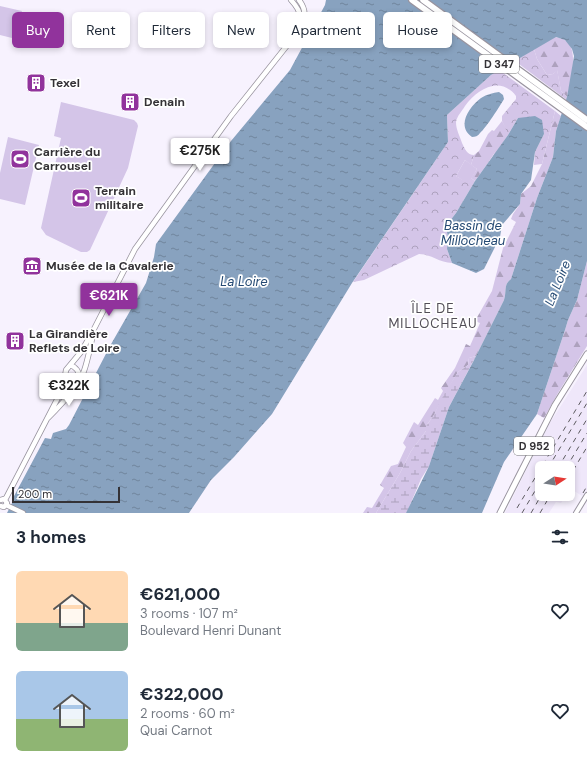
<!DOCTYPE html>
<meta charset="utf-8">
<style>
:root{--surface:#fff;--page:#f6f6f7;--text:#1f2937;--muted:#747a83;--accent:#91339c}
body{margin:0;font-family:"DM Sans",sans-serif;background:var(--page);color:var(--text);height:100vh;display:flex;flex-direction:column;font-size:15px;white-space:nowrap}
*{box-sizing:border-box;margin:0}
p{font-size:13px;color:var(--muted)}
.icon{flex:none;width:22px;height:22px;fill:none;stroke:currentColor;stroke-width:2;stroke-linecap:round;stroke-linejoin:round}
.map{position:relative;height:513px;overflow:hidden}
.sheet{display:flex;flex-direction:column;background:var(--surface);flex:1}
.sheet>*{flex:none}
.hud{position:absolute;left:12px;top:12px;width:563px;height:36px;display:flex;gap:8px}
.needle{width:26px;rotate:78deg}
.controls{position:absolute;left:535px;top:461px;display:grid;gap:8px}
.controls a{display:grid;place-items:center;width:40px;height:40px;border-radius:6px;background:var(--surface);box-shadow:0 2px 6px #0003;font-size:20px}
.scale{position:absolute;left:12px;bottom:10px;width:108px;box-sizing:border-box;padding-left:4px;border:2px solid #343236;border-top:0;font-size:11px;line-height:14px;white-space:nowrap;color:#343236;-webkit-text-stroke:3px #fff;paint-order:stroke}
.price{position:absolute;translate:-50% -34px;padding:0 9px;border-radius:4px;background:#fff;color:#222;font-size:13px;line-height:26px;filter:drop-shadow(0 1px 2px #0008)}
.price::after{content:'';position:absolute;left:50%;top:24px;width:12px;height:9px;margin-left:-6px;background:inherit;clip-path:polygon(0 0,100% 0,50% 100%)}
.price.current{background:var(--accent);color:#fff}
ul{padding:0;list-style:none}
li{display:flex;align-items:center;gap:12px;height:100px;padding:0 16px}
li span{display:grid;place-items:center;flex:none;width:112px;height:80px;border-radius:6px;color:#555}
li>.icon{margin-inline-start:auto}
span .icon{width:48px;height:48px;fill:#fffc;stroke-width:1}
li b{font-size:17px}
h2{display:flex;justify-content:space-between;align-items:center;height:48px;padding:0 16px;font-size:17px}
.pill{padding:0 14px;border-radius:6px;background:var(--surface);box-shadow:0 2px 6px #0003;font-size:14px;line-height:36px}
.pill.current{background:var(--accent);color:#fff}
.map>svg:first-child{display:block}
.built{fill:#efe7fa}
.grass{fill:#d4c5e8}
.forest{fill:url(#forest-firs)}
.wetland{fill:url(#wetland-marsh)}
.park{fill:url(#park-crowns)}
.water{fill:url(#water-ripples)}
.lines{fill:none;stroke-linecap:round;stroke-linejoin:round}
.tertiary-casing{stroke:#99949f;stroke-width:6}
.secondary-casing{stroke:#99949f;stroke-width:6}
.primary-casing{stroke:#99949f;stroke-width:7}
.trunk-casing{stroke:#99949f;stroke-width:8}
.tertiary{stroke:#fff;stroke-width:4}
.secondary{stroke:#fff;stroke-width:4.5}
.primary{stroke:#fff;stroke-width:5}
.trunk{stroke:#fff;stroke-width:5.5}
.rail{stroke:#5d5b60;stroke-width:1;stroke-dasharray:5 5;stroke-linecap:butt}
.labels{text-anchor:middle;stroke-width:3.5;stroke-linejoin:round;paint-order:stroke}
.shield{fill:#fff;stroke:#717072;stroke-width:1}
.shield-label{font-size:11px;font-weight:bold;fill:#343236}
.poi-label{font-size:12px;font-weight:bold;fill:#343236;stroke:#fff;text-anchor:start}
.water-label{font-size:13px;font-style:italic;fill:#254a74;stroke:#fff}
.neighbourhood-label{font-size:13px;letter-spacing:1px;fill:#524e57;stroke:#fff}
</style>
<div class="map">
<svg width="587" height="513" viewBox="0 0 587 513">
<defs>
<pattern id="forest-firs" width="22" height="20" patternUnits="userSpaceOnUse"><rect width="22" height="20" fill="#d4c5e8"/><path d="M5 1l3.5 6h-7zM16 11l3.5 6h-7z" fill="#ada1bd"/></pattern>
<pattern id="wetland-marsh" width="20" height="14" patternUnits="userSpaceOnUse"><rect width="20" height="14" fill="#d4c5e8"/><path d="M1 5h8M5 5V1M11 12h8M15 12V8" fill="none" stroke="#ada1bd"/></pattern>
<pattern id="park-crowns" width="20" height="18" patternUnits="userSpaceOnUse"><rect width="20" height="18" fill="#d4c5e8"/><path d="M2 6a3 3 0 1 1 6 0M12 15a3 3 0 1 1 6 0" fill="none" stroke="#ada1bd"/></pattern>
<pattern id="water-ripples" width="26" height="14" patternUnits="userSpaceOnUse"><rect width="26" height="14" fill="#88a2bf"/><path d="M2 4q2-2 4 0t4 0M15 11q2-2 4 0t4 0" fill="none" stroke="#70859c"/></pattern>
</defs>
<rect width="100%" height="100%" fill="#f7f2fe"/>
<path class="built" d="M587 365V489L582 496 571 489 568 493V468H542V494H567L561 503 556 502 549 513H505L548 426Z"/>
<path class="grass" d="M0 6 22 11 12 38 0 35Z
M61 102 134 120 137 123 138 126 128 168 90 250 87 252H81L46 235 41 228 61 138 54 136Z
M8 137 39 145 25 205 0 199V173Z
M465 160 477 169 468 184 456 176Z"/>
<path class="forest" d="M555 37C558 38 562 38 565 40 580 49 570 82 567 97L561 91 557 70 553 74 547 75 537 59 534 49Z
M555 111 561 116 556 131 553 157 537 198 511 279C503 285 507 291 504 300L476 356 469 358 468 365 458 372 446 392 434 415 426 426V431L411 451 400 473 376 513H363L367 507 372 508 384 488 380 485 391 466 398 464 406 447 403 443 414 422 418 425 435 398 438 400 443 391 441 388 455 368 466 344 470 346 480 323 475 321 492 291 503 248 516 222 511 219 513 214 520 204 521 194 531 186 542 164Z
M502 121 508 132C497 149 487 165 475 181L471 178 477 169 471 165 474 155 479 151 488 134 492 130 494 131Z
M587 261V346L558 393 544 418 537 414 565 330 568 320 577 300Z"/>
<path class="wetland" d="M476 356 449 407 429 466 421 479 407 512 406 513H376L400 473 411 451 426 431V426L434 415 440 402 447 389 458 372 468 365 469 358Z"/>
<path class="park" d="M534 49 537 59 547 75 553 74 557 69 561 91 567 97V100L515 61Z
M499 70 555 111 542 164 534 165 535 152 544 134 518 118 508 135 492 159 497 146 507 132 502 121V116L516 99V96C500 75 477 89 465 106 462 111 457 116 456 122 456 130 460 136 462 143 465 149 467 155 474 155L471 165 465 160 456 176 468 183 471 178 475 181 456 213 446 226 448 238 447 249 452 263C440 263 431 254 419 254L364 280 353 282 448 142 447 115 491 75Z"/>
<path class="water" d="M326 0H587V261L577 300 568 320 565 330 537 414 504 462 482 513H406L429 466 449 407 473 362 504 300C507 291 503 285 511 279L537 198 553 157 556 131 567 97 574 56 572 49 565 40 556 37 491 75 447 115 448 142 352 283 272 414 234 457 211 480 189 513H7L14 499 13 498 45 438 51 439 53 433 66 429 69 425 110 346 146 283 154 257 156 244 231 141 290 70 325 5Z
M499 92 503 95 504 99C500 106 486 128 480 133 478 136 475 137 472 137 456 126 469 107 481 98 487 94 493 93 499 92Z
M535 116 542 120 544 134 535 152 531 180 521 194 520 204 502 225 500 237 484 269 476 273 452 263 447 249 448 238 446 226 456 213 475 181 508 135 518 118Z"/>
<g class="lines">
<g class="tertiary-casing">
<path id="tertiary" d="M576 513 587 495"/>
</g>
<g class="secondary-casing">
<path id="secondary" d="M291 0C303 13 302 19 293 34
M70 365C76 367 80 372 79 379
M64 383 69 386 74 387
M48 418C60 406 78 387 84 371 88 360 90 347 93 335
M0 500 4 499 7 503 4 507 0 506
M5 500 63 388 66 370 81 352 94 329 135 249 231 116 301 28C306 17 306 9 299 0
M6 505 23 513"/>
</g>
<g class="primary-casing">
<path id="primary" d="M500 513 555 405 587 354"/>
</g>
<g class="trunk-casing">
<path id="trunk" d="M412 0 587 127
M423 0 587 120"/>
</g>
<use href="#tertiary" class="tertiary"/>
<use href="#secondary" class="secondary"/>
<use href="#primary" class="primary"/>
<use href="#trunk" class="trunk"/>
<path class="rail" d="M548 468 587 403
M558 468 587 419
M566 468 587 433
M568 479 587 447
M583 493 587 486
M517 508 587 391
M522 513 542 479
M531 513 542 494
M540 513 551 494"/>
</g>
<defs>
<g id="building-square" transform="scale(1)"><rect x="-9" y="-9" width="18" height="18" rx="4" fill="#91339c" stroke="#fff"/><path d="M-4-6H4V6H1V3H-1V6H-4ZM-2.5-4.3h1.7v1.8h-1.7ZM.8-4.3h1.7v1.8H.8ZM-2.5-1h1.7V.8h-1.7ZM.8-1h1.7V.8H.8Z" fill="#fff"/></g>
<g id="stadium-square" transform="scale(1)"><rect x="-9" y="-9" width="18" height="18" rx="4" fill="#91339c" stroke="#fff"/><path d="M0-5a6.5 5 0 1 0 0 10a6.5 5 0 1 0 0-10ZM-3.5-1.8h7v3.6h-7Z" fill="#fff"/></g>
<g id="museum-square" transform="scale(1)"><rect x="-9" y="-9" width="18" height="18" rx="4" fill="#91339c" stroke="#fff"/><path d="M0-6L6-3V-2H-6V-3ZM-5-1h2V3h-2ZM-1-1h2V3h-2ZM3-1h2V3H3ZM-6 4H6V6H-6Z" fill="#fff"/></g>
</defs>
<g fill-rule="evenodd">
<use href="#building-square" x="36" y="83"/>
<use href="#building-square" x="130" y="102"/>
<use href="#stadium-square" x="20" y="159"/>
<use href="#stadium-square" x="81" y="198"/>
<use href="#museum-square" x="32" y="266"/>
<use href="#building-square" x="15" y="341"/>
</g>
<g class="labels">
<g class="shield">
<rect x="479" y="55" width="40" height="18" rx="3"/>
<rect x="514" y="437" width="40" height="18" rx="3"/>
</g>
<g class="shield-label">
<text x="499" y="68">D 347</text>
<text x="534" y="450">D 952</text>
</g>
<g class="poi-label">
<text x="50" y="87">Texel</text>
<text x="144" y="106">Denain</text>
<text x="34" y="156">Carrière du<tspan x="34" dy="14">Carrousel</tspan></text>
<text x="95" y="195">Terrain<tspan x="95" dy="14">militaire</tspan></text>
<text x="46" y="270">Musée de la Cavalerie</text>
<text x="29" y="338">La Girandière<tspan x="29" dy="14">Reflets de Loire</tspan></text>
</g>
<g class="water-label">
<text x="473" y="230">Bassin de<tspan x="473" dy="15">Millocheau</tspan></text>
<text x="244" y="286">La Loire</text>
<text transform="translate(557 283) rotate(-68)" y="5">La Loire</text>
</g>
<g class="neighbourhood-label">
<text x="433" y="313">ÎLE DE<tspan x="433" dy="15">MILLOCHEAU</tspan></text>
</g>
</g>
</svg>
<div class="controls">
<a><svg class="needle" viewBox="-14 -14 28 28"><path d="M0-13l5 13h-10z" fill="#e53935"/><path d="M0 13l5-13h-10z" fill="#747a83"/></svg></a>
</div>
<div class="scale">200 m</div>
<b class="price" style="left:200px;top:172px">€275K</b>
<b class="price current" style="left:109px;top:317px">€621K</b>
<b class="price" style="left:69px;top:407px">€322K</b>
<div class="hud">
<a class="pill current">Buy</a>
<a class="pill">Rent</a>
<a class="pill">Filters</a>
<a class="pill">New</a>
<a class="pill">Apartment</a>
<a class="pill">House</a>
</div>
</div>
<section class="sheet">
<h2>3 homes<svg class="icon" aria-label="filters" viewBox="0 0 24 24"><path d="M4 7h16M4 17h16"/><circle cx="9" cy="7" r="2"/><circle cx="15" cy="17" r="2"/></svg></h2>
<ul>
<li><span style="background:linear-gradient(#ffd9b3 65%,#7fa58c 0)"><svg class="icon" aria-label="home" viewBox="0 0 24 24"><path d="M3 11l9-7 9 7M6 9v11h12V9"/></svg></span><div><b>€621,000</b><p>3 rooms · 107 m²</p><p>Boulevard Henri Dunant</p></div><svg class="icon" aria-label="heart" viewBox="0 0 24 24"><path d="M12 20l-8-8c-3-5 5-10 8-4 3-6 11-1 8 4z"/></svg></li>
<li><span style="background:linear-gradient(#a9c7e8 60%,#8fb573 0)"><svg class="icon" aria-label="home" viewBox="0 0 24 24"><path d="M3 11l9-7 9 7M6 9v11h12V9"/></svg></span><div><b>€322,000</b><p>2 rooms · 60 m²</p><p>Quai Carnot</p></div><svg class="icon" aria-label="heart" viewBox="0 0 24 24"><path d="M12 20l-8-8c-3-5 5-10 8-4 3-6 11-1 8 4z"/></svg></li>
</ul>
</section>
